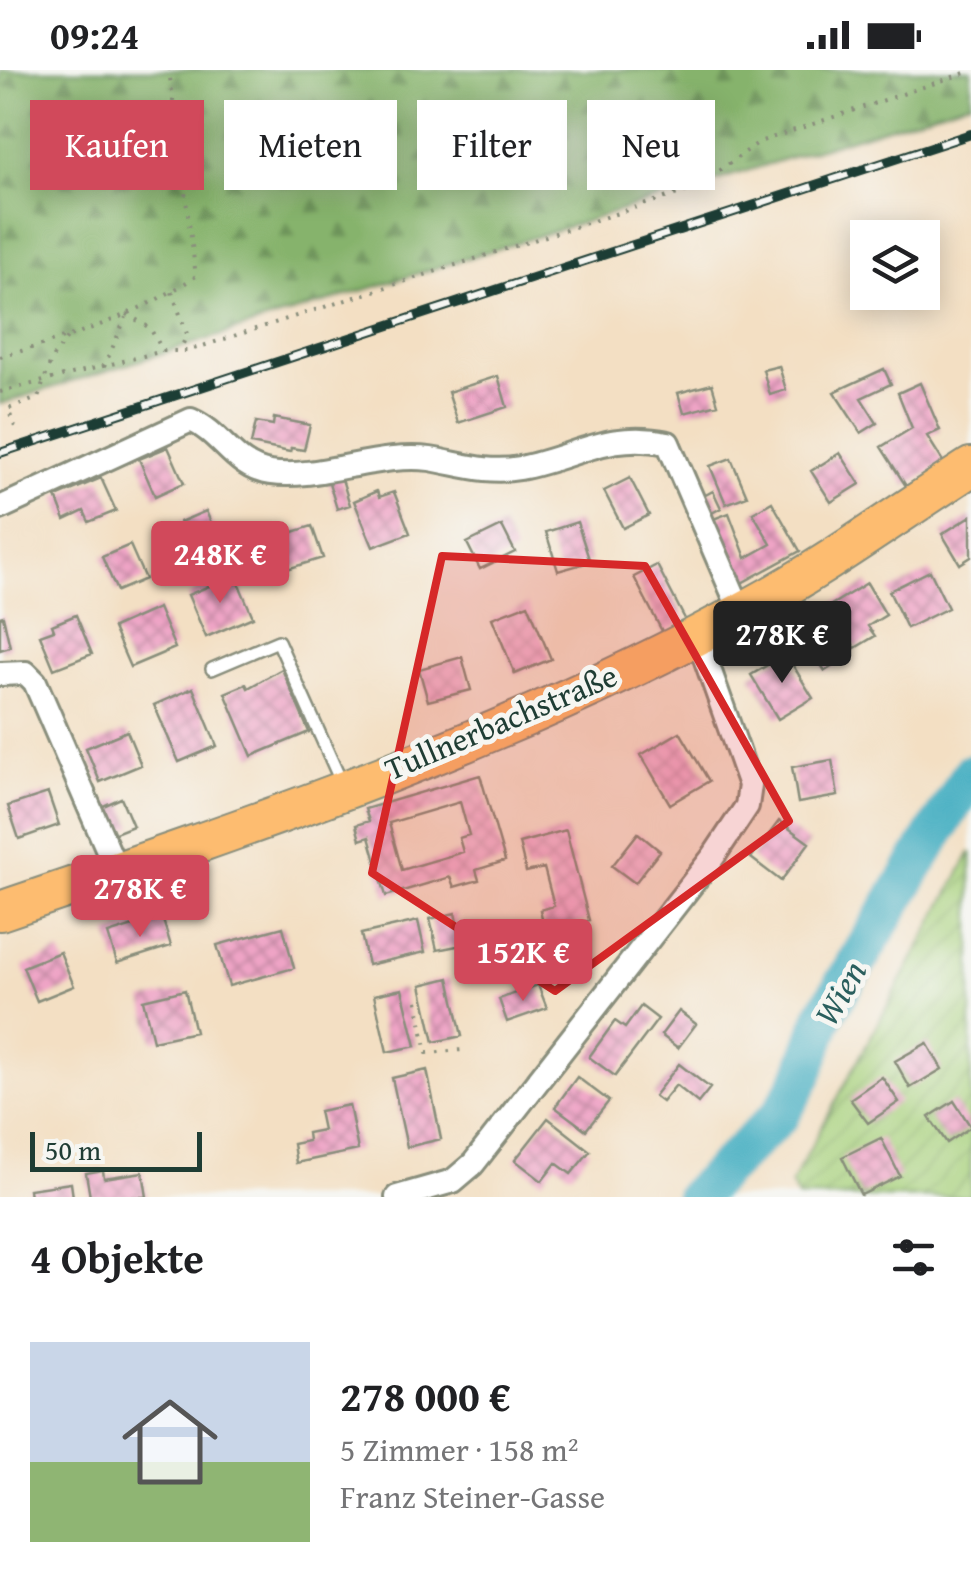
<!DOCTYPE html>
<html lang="de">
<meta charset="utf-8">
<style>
:root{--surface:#fff;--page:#f6f6f6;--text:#202124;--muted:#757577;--accent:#d1495b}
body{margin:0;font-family:"Gentium Book Plus",serif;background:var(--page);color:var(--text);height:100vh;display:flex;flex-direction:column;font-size:38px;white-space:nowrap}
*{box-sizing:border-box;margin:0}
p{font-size:32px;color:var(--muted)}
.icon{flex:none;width:55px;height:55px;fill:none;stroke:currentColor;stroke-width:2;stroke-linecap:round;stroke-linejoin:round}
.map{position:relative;height:1127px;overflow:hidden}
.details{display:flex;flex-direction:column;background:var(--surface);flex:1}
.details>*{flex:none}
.banner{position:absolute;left:30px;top:30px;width:912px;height:90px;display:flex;gap:20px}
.fabs{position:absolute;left:850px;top:150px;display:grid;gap:20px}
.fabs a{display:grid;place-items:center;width:90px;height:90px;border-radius:0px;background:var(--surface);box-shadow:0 5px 25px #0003;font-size:50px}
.scale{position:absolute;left:30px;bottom:25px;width:172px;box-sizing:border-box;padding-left:10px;border:5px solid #1f3d34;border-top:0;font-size:28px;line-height:35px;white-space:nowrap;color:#1f3d34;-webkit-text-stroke:8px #f6f6f2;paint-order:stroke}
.price{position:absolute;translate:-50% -85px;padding:0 22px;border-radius:10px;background:var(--accent);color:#fff;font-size:32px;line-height:65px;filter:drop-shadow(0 2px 5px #0008)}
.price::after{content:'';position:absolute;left:50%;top:60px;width:30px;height:22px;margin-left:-15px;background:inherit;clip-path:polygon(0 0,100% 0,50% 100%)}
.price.active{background:#222;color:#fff}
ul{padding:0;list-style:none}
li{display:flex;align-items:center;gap:30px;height:250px;padding:0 30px}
li span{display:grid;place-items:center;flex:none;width:280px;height:200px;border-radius:0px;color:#555}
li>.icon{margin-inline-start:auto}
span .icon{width:120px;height:120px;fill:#fffc;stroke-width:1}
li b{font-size:42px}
h2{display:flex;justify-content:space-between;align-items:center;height:120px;padding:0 30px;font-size:42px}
.pill{padding:0 35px;border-radius:0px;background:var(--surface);box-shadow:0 5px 25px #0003;font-size:35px;line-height:90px}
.pill.active{background:var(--accent);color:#fff}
.status{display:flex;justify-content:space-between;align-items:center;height:70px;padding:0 50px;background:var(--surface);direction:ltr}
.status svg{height:28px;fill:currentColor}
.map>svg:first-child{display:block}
.forest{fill:url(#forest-firs);stroke:#527850;stroke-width:2.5}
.garden{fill:url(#garden-furrows);stroke:#648758;stroke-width:2.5}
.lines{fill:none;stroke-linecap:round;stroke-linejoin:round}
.river{stroke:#42adc1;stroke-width:40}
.building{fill:url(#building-cross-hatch);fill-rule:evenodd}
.service-casing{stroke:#898e7c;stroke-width:16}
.minor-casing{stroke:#898e7c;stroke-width:28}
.primary-casing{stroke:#898e7c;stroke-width:42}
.path{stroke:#898e7c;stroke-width:4;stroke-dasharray:2.5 8;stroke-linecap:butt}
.service{stroke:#fff;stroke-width:11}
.minor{stroke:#fff;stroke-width:22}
.primary{stroke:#fdbc70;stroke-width:38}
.rail-casing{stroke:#1f3d34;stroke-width:10}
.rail{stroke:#f6f6f2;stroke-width:6;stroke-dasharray:19;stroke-linecap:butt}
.marked{fill:#d62828;fill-opacity:0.2;stroke:#d62828;stroke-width:8;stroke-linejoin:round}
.labels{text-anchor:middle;stroke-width:10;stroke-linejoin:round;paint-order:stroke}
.street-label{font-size:32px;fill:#1f3d34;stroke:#f6f6f2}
.water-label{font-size:35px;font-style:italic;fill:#2a5f5e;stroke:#f6f6f2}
</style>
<div class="status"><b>09:24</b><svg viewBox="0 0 49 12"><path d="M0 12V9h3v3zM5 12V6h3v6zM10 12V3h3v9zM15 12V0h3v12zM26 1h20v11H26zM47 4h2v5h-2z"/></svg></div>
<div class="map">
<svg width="971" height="1127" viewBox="0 0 971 1127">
<defs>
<pattern id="forest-firs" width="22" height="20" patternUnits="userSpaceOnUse" patternTransform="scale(2.5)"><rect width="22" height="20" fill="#86b36c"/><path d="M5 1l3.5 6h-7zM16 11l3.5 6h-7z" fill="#6d935a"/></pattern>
<pattern id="garden-furrows" width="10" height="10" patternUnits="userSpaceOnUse" patternTransform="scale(2.5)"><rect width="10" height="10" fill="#a8d17d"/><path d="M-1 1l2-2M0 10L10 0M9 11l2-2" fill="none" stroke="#90b46d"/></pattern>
<pattern id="building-cross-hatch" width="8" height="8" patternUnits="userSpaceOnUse" patternTransform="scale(2.5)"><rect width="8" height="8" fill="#efa4c6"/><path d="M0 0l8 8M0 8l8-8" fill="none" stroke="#c187a2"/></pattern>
</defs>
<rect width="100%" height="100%" fill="#f6f6f2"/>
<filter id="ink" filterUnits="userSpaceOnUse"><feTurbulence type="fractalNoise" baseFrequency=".01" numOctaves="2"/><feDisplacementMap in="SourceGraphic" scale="20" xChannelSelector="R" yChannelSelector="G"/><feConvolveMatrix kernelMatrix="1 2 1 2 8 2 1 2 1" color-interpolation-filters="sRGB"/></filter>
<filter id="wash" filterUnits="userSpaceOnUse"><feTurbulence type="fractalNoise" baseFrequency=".0048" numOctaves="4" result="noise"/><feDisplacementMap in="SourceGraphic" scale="40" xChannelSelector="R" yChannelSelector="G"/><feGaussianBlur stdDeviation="2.25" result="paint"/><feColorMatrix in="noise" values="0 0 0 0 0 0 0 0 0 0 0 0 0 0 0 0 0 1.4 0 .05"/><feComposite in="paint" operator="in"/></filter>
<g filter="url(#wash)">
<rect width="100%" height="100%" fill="#f3dfc3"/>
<path class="forest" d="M0 0H971V31L0 334Z"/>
<path class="garden" d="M971 782V1127H798L791 1114Z"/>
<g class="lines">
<path class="river" d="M695 1127 781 1044 803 1005 824 946 971 704"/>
</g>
<g id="blocks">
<path class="building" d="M779 296 786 320 770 325 763 300Z
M884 299 891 314 861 328 877 353 861 363 834 322Z
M498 306 507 337 458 353 448 322Z
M920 313 940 360 927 366 944 393 906 416 881 377 912 358 898 323Z
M712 314 718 334 684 343 678 323Z
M274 348 310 355 304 380 291 378 290 382 251 374 256 352 273 355Z
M168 377 184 413 155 426 139 389Z
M840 383 860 414 831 432 811 401Z
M731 388 747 426 726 434 710 396Z
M327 406H341L350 435 337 439Z
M101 408 116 441 89 452 84 441 65 450 56 427Z
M630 408 649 445 623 458 604 421Z
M377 421 379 427 394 422 410 463 373 477 354 431Z
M713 421 721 438 708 445 700 428Z
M772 432 800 481 736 516 708 451 729 443 746 488 771 474 753 443Z
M206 441 221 476 195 487 180 452Z
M971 446V487L960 494 942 464Z
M577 452 590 492 558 501 546 462Z
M312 456 323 488 284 500 274 468Z
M502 456 515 482 480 499 467 473Z
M130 475 145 509 117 521 102 487Z
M657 495 686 551 663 563 634 507Z
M930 501 948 538 907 558 889 521Z
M235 505 253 547 206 567 188 525Z
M867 513 886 545 868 556 875 566 855 578 849 568 839 574 847 587 825 601 797 556Z
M528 534 551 589 515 604 492 548Z
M158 538 175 578 130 597 113 558Z
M76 545 92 584 54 599 40 565 54 560 52 555Z
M3 546 10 577 0 580V547Z
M786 584 813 628 778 649 751 605Z
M462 587 471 620 428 631 419 599Z
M282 599 309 662 252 686 225 623 246 614 248 618Z
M193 618 217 676 179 692 154 635Z
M127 661 141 695 100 712 86 678Z
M680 662 709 711 670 734 641 685Z
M832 690 838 726 798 733 792 697Z
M480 705 505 791 476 800 479 810 454 817 450 807 386 826 369 767 360 770 356 755 369 751 365 739ZM460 732 469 765 459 768 463 782 402 800 389 753Z
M48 723 59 755 19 769 8 736Z
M121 728 133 756 113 764 101 737Z
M779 751 809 773 781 811 751 788Z
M566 760 589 850 545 862 540 840 554 836 544 798 526 802 519 773Z
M638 763 660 781 635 813 612 796Z
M455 843 462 875 437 880 430 849Z
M162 847 171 876 117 893 108 864Z
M418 851 425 882 368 895 361 864Z
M283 857 294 898 229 916 217 875Z
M60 882 74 916 37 931 23 897Z
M449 908 462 966 434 972 421 915Z
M538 915 547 938 507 952 499 929Z
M402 919 416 976 387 982 374 925Z
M185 920 195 962 153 971 143 930Z
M641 936 658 949 615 1006 589 987 615 951 625 958Z
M679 941 696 954 678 978 661 965Z
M927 973 942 999 910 1018 895 991Z
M679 994 710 1018 698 1033 676 1015 662 1032 654 1026Z
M427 1000 441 1069 407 1077 392 1008Z
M577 1007 609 1031 586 1060 555 1037Z
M882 1007 899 1032 868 1053 850 1029Z
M954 1031 971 1057 947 1073 929 1047Z
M349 1035 358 1080 296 1093 293 1074 308 1071 307 1063 323 1060 319 1041Z
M548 1048 590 1081 571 1104 556 1093 542 1111 515 1090Z
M881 1068 900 1106 861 1125 842 1087Z
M103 1100 104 1108 143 1102 147 1127H90L86 1103Z
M71 1113 73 1127H30L29 1119Z"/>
</g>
</g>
<g filter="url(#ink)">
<use href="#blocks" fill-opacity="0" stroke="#898e7c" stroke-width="2.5"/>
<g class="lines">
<g class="service-casing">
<path id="service" d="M212 599 278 571 343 716"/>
</g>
<g class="minor-casing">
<path id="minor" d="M0 438 191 350C223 364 233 397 270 403 319 410 380 382 430 389 461 394 487 404 520 398 575 388 608 360 668 373L741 542
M0 604 26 603 35 612 117 801
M397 1127 453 1111 473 1094 713 787 747 736 750 715 697 565"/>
</g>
<g class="primary-casing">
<path id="primary" d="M0 841C255 755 516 667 753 536 828 495 899 443 971 397"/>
</g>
<path class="path" d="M172 222 187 264 180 281
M127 244 150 258 163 281
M0 287C68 268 137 246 196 206L169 0
M104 297 126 247
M0 322 163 281H187L696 118 759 72 971 1
M15 357 8 339 38 328 52 288 67 268
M417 931 427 983 462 980"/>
<use href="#service" class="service"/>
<use href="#minor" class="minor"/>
<use href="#primary" class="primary"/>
<g class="rail-casing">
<path id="rail" d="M0 383 971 64"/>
</g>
<use href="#rail" class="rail"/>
</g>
</g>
<path class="marked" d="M442 486 645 496 789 751 555 921 372 803Z"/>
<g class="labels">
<g class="street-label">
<text transform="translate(501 652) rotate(-23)" y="11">Tullnerbachstraße</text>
</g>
<g class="water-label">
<text transform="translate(840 923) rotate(-60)" y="12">Wien</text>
</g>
</g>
</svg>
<div class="fabs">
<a><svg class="icon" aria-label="layers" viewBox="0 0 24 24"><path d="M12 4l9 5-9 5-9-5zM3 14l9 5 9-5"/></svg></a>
</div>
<div class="scale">50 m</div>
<b class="price" style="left:220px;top:536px">248K €</b>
<b class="price active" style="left:782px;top:616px">278K €</b>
<b class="price" style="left:140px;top:870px">278K €</b>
<b class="price" style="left:523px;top:934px">152K €</b>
<div class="banner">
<a class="pill active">Kaufen</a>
<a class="pill">Mieten</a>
<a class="pill">Filter</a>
<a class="pill">Neu</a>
</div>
</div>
<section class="details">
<h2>4 Objekte<svg class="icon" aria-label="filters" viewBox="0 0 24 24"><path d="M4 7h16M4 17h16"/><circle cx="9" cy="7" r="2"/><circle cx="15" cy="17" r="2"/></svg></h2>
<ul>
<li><span style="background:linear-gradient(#c9d6e8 60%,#8fb573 0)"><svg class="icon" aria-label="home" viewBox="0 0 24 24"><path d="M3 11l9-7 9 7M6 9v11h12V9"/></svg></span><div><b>278 000 €</b><p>5 Zimmer · 158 m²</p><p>Franz Steiner-Gasse</p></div></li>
</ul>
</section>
